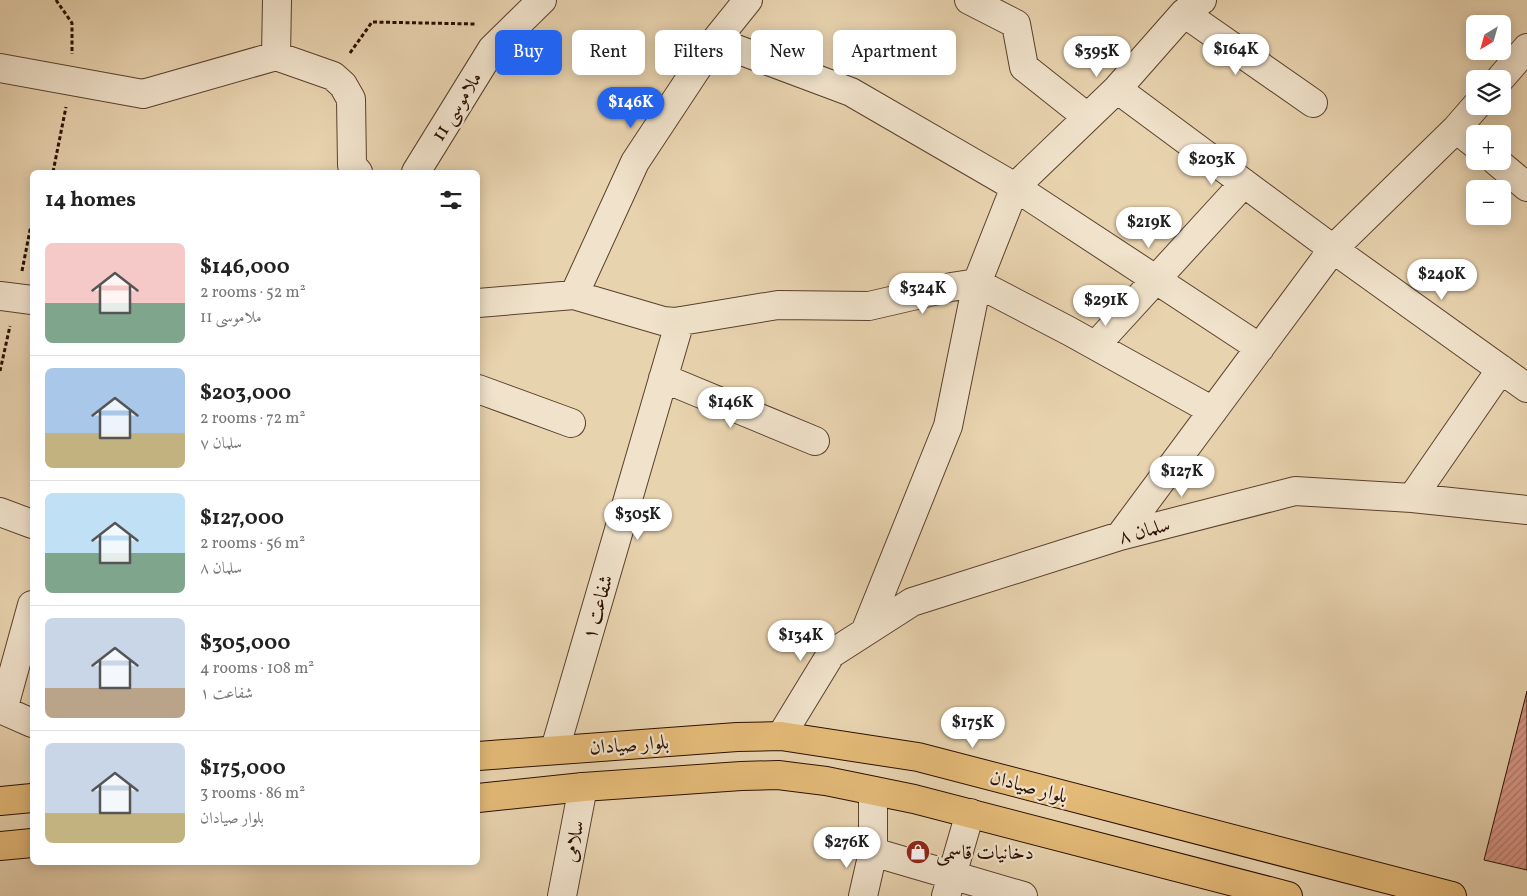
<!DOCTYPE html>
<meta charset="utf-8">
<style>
:root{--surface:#fff;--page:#f2f2f2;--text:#222;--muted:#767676;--line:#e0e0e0;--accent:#2563eb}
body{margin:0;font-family:Vollkorn,Amiri,serif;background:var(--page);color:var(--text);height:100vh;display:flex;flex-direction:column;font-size:19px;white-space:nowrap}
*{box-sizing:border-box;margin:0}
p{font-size:16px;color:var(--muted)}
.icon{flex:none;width:28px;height:28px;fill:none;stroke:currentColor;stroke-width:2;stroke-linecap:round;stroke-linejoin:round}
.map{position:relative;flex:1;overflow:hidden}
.sheet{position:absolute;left:30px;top:170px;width:450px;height:695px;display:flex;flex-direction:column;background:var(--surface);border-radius:8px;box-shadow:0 2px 12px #0003}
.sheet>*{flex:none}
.guide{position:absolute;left:495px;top:30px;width:475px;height:45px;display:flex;gap:10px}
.needle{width:32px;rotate:217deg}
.controls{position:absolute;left:1466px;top:15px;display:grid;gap:10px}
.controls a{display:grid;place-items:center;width:45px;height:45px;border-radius:8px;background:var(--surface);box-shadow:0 2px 12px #0003;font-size:25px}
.price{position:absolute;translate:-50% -42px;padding:0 11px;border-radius:18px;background:#fff;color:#222;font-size:16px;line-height:32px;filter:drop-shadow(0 1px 2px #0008)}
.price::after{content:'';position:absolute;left:50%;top:30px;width:15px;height:11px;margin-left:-8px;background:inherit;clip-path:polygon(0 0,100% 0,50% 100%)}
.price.on{background:var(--accent);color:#fff}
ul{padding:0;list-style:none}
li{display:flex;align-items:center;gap:15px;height:125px;padding:0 15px}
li+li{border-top:1px solid var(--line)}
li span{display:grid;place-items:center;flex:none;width:140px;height:100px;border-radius:8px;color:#555}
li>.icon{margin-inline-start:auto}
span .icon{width:60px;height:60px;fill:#fffc;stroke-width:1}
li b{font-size:21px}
h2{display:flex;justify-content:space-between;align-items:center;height:60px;padding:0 15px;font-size:21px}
.tag{padding:0 18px;border-radius:8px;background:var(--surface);box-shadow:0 2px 12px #0003;font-size:18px;line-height:45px}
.tag.on{background:var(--accent);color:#fff}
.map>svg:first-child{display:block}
.building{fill:url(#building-hatch);stroke:#2b0f01}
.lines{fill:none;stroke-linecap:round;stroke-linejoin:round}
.minor-casing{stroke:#5a402c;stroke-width:30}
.major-casing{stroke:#2b0f01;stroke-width:30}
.path{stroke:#2b0f01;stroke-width:3;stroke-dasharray:4 2.5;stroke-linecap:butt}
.minor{stroke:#f0e2cb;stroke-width:28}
.major{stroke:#e4ba78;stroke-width:28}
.labels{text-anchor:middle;stroke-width:4.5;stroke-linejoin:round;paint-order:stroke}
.street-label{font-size:20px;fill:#2b0f01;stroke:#f0e2cb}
.poi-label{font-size:20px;fill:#2b0f01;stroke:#f0e2cb;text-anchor:start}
</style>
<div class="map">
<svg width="1527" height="896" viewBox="0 0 1527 896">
<defs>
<pattern id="building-hatch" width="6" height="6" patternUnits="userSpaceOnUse" patternTransform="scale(1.25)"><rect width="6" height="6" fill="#d99788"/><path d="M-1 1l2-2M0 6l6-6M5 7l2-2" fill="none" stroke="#b07a6d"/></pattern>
</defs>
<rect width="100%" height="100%" fill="#e8d3af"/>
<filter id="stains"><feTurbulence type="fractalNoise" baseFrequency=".004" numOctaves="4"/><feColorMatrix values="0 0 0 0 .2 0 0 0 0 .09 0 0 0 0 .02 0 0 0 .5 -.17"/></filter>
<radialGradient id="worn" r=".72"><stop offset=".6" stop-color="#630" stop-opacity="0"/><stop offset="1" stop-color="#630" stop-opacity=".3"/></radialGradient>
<path class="building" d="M1527 691V870L1484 860Z"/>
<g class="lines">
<g class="minor-casing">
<path id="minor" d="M969 0 1016 24 1024 67 1087 117
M1202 0 1184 13 1117 89 1015 187 977 283 1069 331 1213 411
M1184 13 1313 103
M715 41 851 92 1015 187 1260 348
M276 56 277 0
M0 68 143 94 276 56 333 76 343 85 351 99 352 165 358 172
M1500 79 1527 48
M1117 89 1333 249 1527 388
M1456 129 1475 144
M1496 161 1527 187
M416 172 492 49 542 0
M574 295 635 162 715 41 748 0
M0 296 32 300
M478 303 574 295 663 321 675 322 778 305 869 306 951 287 977 283 948 426 865 632
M1096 345 1244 183
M663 378 815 441
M478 389 571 423
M1412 498 1501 369
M0 512 32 524
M1120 536 1333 249 1456 129 1476 106
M0 709 32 723
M3 710 32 605
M781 736 831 654 912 602 1120 536 1295 491 1412 498 1527 510
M555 749 680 321
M873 852 1023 896
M562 896 583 787
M863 896 873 852V791
M946 896 970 813"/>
</g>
<g class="major-casing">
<path id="major" d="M478 756 737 737 781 736 918 757 1452 896
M478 798 583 787 741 776 778 775 826 781 914 799 1288 896
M0 801 32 798
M0 846 32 843"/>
</g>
<path class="path" d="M56 0 72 23V54
M350 53 372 22 477 24
M53 172 66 107
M22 271 30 230 32 226
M0 371 10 326"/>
<use href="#minor" class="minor"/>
<use href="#major" class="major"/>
</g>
<defs>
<g id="shop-disc" transform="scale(1.25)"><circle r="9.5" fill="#8f2418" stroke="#f0e2cb"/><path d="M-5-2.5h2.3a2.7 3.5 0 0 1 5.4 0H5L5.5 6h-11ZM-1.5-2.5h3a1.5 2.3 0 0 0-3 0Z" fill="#fff"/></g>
</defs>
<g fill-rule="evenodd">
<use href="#shop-disc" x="918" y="852"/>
</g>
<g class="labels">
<g class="street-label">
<text transform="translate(456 106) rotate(-58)" y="7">ملاموسی 11</text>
<text transform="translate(1144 530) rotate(-15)" y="7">سلمان ۸</text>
<text transform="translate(597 607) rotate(-74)" y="7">شفاعت ۱</text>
<text transform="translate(629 744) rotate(-4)" y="7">بلوار صیادان</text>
<text transform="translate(1029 786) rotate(15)" y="7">بلوار صیادان</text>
<text transform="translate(573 841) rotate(-79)" y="7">سلامی</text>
</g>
<g class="poi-label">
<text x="936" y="859">دخانیات قاسمی</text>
</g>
</g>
<rect width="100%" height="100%" filter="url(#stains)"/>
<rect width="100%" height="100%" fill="url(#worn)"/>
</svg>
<div class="controls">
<a><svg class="needle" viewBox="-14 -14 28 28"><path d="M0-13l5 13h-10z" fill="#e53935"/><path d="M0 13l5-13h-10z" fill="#767676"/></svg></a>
<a><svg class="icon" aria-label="layers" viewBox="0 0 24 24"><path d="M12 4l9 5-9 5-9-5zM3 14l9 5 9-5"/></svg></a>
<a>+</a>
<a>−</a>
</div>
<b class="price" style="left:1236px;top:76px">$164K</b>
<b class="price" style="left:1097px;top:78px">$395K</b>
<b class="price on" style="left:631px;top:129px">$146K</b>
<b class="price" style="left:1212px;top:186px">$203K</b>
<b class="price" style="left:1149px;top:249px">$219K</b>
<b class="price" style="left:1442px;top:301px">$240K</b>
<b class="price" style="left:923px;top:315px">$324K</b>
<b class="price" style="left:1106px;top:327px">$291K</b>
<b class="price" style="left:731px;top:429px">$146K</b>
<b class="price" style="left:1182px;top:498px">$127K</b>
<b class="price" style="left:638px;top:541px">$305K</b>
<b class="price" style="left:801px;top:662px">$134K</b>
<b class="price" style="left:973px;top:749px">$175K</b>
<b class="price" style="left:847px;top:869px">$276K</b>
<div class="guide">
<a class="tag on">Buy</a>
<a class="tag">Rent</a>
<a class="tag">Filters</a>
<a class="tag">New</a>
<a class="tag">Apartment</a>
</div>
<section class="sheet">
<h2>14 homes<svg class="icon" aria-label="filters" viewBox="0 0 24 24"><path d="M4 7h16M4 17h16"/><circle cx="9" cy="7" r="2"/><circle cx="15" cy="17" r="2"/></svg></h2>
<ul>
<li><span style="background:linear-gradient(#f6c9c9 60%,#7fa58c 0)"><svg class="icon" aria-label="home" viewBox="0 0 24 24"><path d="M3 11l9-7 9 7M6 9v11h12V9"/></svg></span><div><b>$146,000</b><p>2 rooms · 52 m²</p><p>ملاموسی 11</p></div></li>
<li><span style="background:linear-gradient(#a9c7e8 65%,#c2b280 0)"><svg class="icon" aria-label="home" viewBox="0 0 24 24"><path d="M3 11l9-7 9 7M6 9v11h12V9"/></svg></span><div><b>$203,000</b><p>2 rooms · 72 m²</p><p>سلمان ۷</p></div></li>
<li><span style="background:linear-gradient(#bfe0f5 60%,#7fa58c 0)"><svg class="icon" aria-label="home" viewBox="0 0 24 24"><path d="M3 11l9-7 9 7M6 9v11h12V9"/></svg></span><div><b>$127,000</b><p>2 rooms · 56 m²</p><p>سلمان ۸</p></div></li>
<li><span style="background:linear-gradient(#c9d6e8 70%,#b9a48a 0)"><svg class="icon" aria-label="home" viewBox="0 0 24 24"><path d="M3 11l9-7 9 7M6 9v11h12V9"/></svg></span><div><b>$305,000</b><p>4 rooms · 108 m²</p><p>شفاعت ۱</p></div></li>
<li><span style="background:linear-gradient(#c9d6e8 70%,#c2b280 0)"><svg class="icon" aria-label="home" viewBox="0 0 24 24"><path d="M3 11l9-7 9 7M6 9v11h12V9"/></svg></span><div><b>$175,000</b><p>3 rooms · 86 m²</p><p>بلوار صیادان</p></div></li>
</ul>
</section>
</div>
